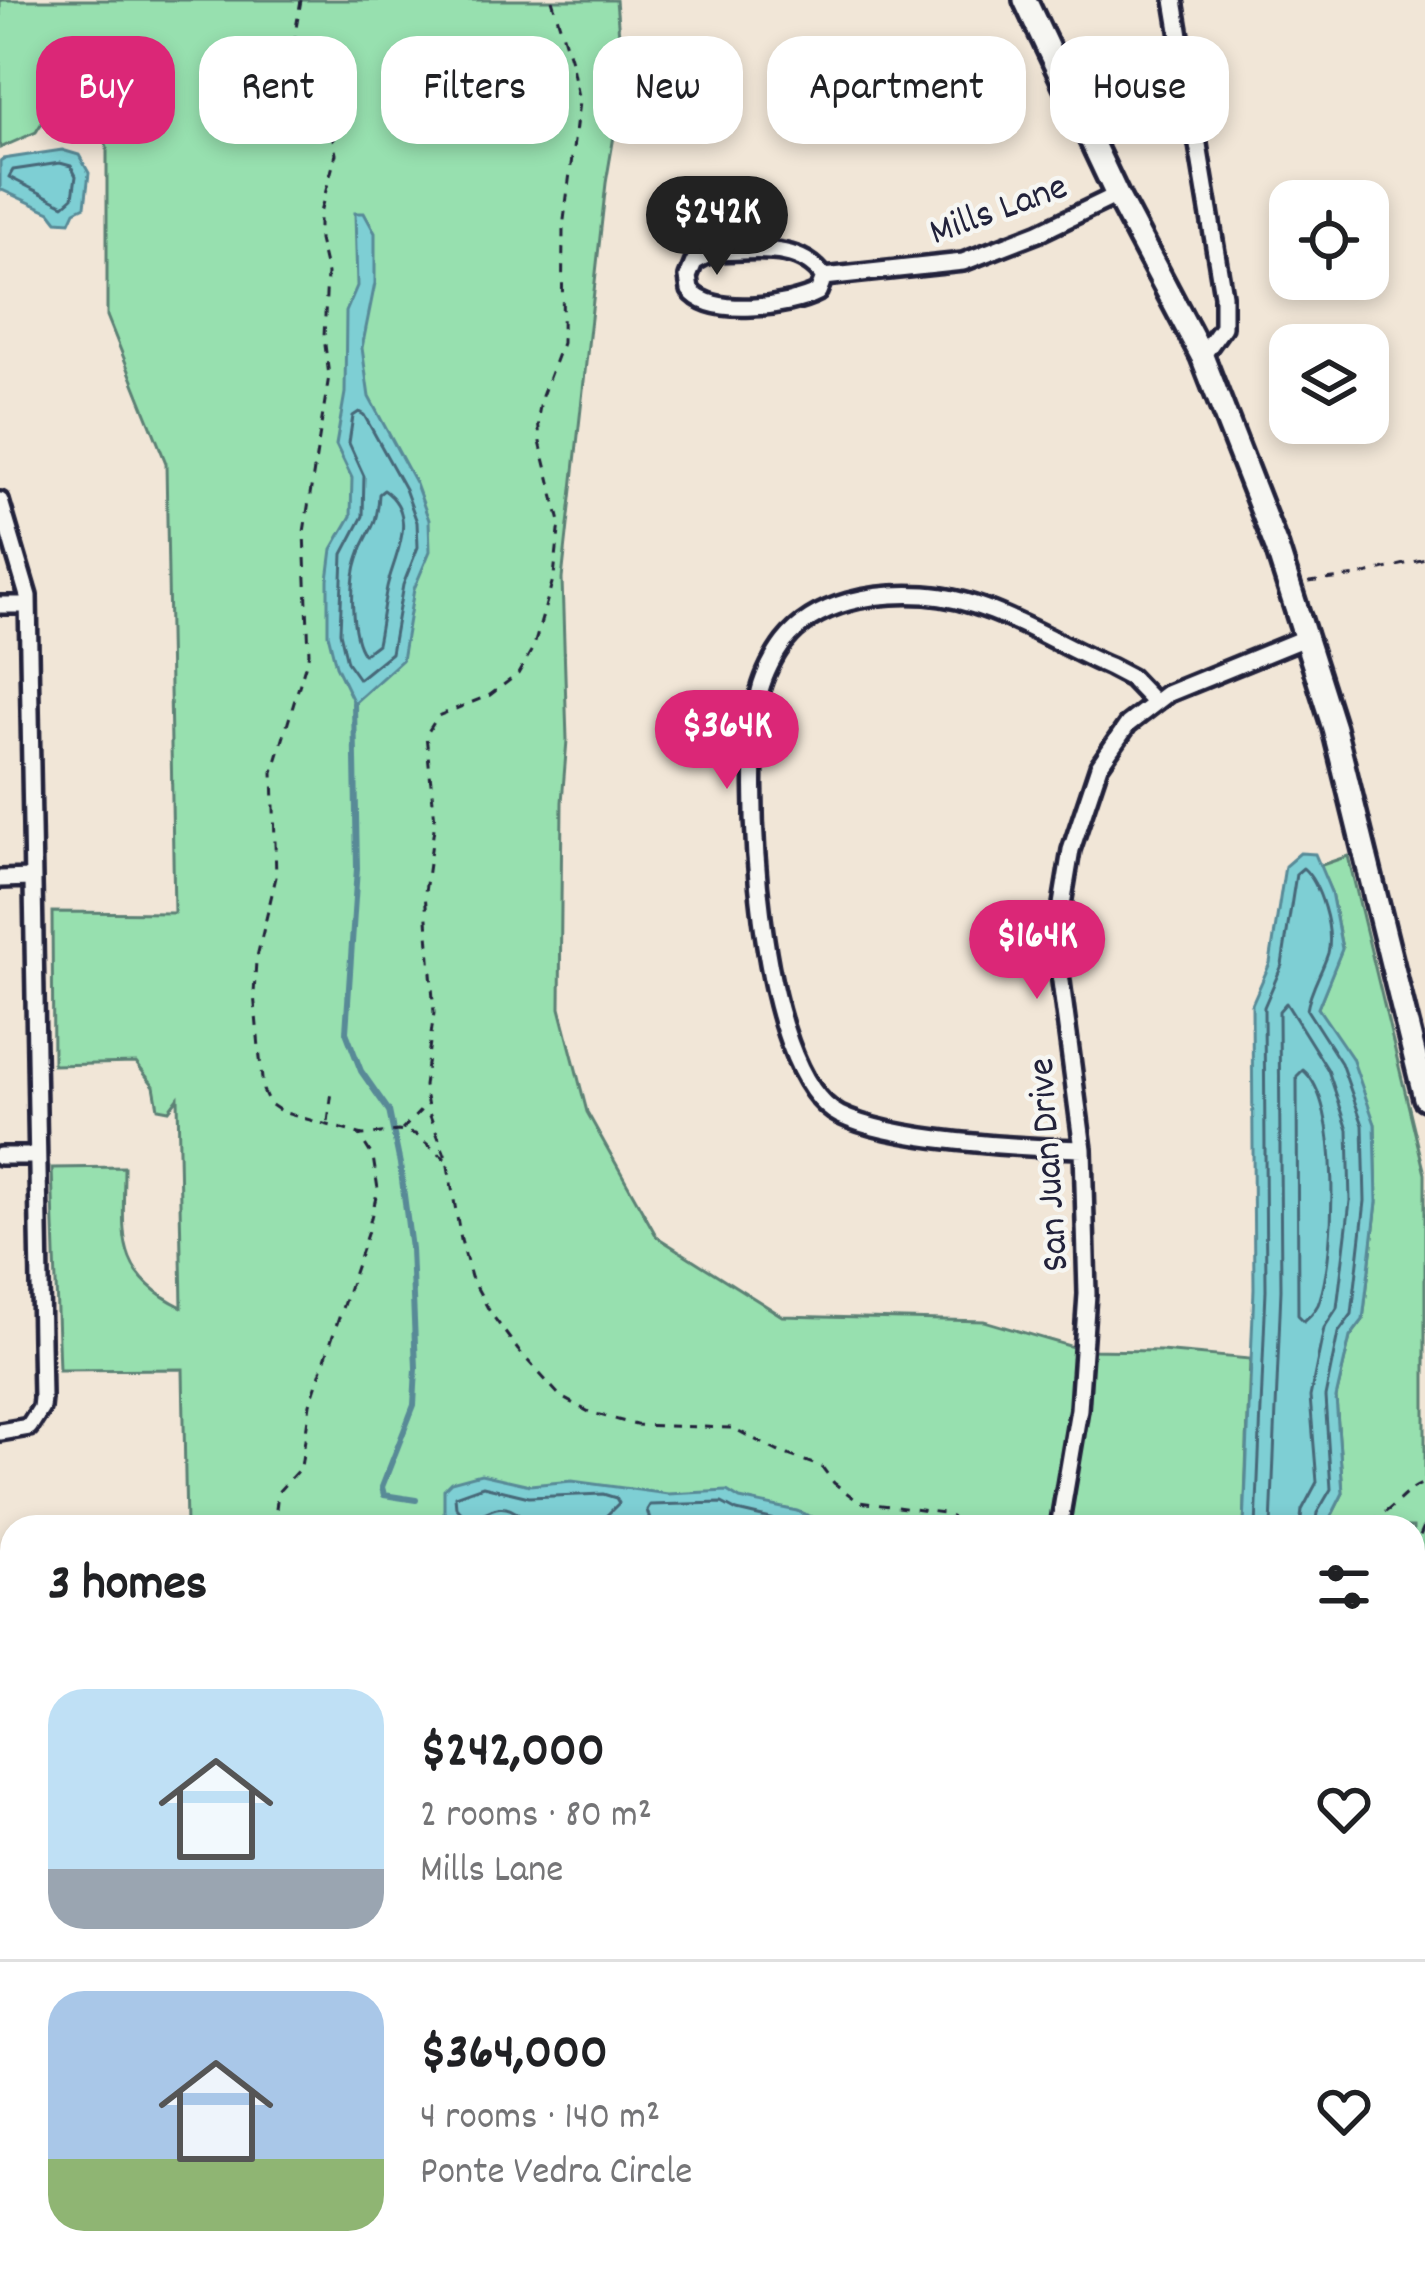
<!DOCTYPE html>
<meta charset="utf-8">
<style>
:root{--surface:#fff;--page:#f6f6f6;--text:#202124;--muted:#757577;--line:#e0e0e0;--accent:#db2777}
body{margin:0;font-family:Dekko,sans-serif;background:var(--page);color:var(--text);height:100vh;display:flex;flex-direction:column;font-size:45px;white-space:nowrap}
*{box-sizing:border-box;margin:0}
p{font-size:39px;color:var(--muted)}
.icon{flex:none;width:66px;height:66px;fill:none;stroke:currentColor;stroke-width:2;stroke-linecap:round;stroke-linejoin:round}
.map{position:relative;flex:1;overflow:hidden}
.details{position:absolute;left:0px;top:1515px;width:1425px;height:771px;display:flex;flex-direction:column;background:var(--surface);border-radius:36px 36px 0 0;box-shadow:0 6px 18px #0003}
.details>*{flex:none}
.hud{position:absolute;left:36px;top:36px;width:1353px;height:108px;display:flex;gap:24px}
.controls{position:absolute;left:1269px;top:180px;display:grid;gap:24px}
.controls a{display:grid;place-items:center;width:120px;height:120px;border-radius:24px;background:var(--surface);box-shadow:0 6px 18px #0003;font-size:60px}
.price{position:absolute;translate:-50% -102px;padding:0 27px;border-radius:42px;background:var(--accent);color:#fff;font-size:39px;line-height:78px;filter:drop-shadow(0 3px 6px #0008)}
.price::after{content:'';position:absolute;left:50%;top:72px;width:36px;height:27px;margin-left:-18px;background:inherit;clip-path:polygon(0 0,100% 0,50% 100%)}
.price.active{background:#222;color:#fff}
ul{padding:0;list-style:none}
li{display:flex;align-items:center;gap:36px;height:300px;padding:0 48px}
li+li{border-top:3px solid var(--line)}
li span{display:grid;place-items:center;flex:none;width:336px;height:240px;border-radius:36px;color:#555}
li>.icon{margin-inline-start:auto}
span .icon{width:144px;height:144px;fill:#fffc;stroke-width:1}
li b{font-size:51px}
h2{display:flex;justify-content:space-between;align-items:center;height:144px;padding:0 48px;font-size:51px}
.pill{padding:0 42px;border-radius:36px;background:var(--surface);box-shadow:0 6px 18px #0003;font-size:42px;line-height:108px}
.pill.active{background:var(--accent);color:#fff}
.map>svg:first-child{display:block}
.green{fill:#97e0af;stroke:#5c8175;stroke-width:3}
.water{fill:#7ecfd4;stroke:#598a97;stroke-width:3}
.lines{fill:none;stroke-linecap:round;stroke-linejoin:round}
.shore{stroke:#476778;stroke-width:3}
.stream{stroke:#598a97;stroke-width:6}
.street-casing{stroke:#22223b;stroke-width:24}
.secondary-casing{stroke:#22223b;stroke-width:30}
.path{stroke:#22223b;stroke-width:3;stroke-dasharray:9 9;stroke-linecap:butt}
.street{stroke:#f6f6f2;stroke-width:15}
.secondary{stroke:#f6f6f2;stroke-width:21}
.labels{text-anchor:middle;stroke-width:9;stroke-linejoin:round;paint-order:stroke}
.street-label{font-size:39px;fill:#22223b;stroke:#f6f6f2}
</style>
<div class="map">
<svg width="1425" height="2284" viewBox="0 0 1425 2284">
<rect width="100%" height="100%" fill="#f1e6d7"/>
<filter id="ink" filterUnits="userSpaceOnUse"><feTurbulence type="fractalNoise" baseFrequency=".00833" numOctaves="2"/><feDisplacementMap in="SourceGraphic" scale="24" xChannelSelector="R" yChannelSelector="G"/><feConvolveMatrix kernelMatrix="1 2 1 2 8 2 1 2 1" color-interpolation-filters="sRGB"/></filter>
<g filter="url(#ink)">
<path class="green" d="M0 0H616L623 83 606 183 562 579 567 740 562 802 560 1008 587 1112 657 1237 782 1316 984 1321 1083 1350 1161 1351 1250 1359 1244 1527H186L183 1369 59 1370 52 1168 124 1167C124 1234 113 1274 182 1307L178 1098 169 1110 158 1108 154 1086 136 1063 53 1065 52 912 174 913 166 463 107 316V148L84 56 36 132 0 148Z
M1348 856 1425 1174V1683L1413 1672V1527H1326L1343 1493 1336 1398 1350 1337 1363 1320 1377 1202 1375 1124 1318 1008 1342 948 1331 892 1319 866Z
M0 1571H12V2274H116L120 2284H0Z
M1425 1754V2284H1278V2274H1413V1801Z
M652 2274H1164L1178 2284H669Z"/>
<path class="water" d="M62 150 79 155 89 173 85 206 75 211 70 222 57 221 50 212 0 189V161L3 159Z
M355 213H364L375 233V283L362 348 369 397 416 484 429 520 430 551 414 589 402 660 354 703 336 666 328 634V580L332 549 351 516 352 478 336 445 345 393 346 312 357 286Z
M1300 853 1315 854 1331 892 1342 949 1318 1008 1352 1058 1375 1124 1377 1202 1363 1320 1350 1337 1336 1398 1343 1493 1326 1527H1244L1254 1289 1252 1004 1270 963 1285 866Z
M481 1474 530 1485 572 1481 668 1494 727 1491 740 1499 797 1511 819 1520 818 1527H663L622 1519 604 1527H519L505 1519 468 1524 451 1520 444 1512V1489L451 1482Z
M1 1894 12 1897V2034L0 2031Z"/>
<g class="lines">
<path class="shore" d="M60 163 71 166 76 176 73 197 64 205 9 177 13 170Z
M359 412 364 415 405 489 417 522 418 547 403 585 391 653 359 679 347 662 340 632 343 554 363 516 364 476 349 443 353 416Z
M384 490C420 515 394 556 387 587 383 606 381 625 377 644L364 654C350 635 350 582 358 558 367 528 377 533 379 494Z
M1303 1070C1342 1101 1335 1253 1320 1299 1318 1308 1310 1316 1304 1321L1298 1315 1297 1076Z
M521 1527 519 1515C499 1497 485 1516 468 1520L456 1507 455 1496 483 1486 529 1497 603 1494 616 1498 619 1503 606 1516 604 1527
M652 1527 647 1510 650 1505 722 1503 737 1511 805 1527
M1256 1527 1266 1290 1264 1007 1282 965 1296 874 1303 868C1320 883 1334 930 1328 953 1322 972 1310 990 1307 1010L1341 1063 1363 1125 1365 1201 1352 1314 1338 1333 1325 1397 1331 1489 1317 1513 1315 1527
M1271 1527 1281 1290 1279 1011 1286 1003 1328 1070 1348 1130 1350 1201 1337 1308 1324 1328 1310 1397 1317 1482 1302 1510 1300 1527"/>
<path class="stream" d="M354 703 357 868 346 1032 361 1071 389 1111 400 1164 411 1249 416 1368 414 1405 382 1487 384 1495 416 1500"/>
<g class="street-casing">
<path id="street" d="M1174 0 1223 295V327L1202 356
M712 252C752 252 798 241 824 277L818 292C789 307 711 318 690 290L688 277 694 262Z
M824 277 963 262 1038 233 1117 195
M0 501 28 596 42 1398 41 1408 29 1427 0 1432
M0 605H28
M0 879 32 878
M1083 1149C1021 1148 893 1141 840 1115 756 1073 743 775 760 691 764 675 774 655 784 642 816 601 876 592 925 595 990 599 1051 642 1110 667L1131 678 1154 702
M0 1156H37
M1059 1527 1079 1409 1087 1294 1083 1149 1059 966V923L1071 850 1099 766 1128 724 1167 694 1307 637
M359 2284V2274"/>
</g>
<g class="secondary-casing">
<path id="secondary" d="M1025 0 1117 195 1202 356 1277 548 1334 728 1425 1098"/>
</g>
<path class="path" d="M301 0 295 34 296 75 300 87 330 124 336 154 319 216V240L327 274 324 337 329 376 304 532 309 653 273 772 276 877 256 961 254 994 263 1090 269 1103 282 1112 363 1135 398 1131 415 1134 445 1159
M552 0 571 61 579 102 563 228 562 343 542 396 538 417 540 442 560 522 554 576 534 646 518 674 490 695 438 716 426 735 435 821 425 892 434 1013 424 1086 429 1113 447 1160 461 1240 471 1277 490 1312 518 1350 561 1397 589 1412 636 1425 733 1428 777 1451 822 1467 834 1483 859 1502 943 1513 971 1527
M1309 582 1357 576 1425 559
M328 1122 332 1091
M402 1130 424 1107
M274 1527 278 1492 301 1467 310 1404 367 1234 378 1189 373 1157 359 1135
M1225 1527 1373 1519C1394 1511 1404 1489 1425 1483
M1413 1552 1425 1524
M1413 1563 1425 1597
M0 1612 12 1607
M1116 2274 1135 2284
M2 2284 12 2257"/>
<use href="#street" class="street"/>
<use href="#secondary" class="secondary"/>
</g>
</g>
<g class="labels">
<g class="street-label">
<text transform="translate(997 206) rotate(-20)" y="14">Mills Lane</text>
<text transform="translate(1045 1165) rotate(-94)" y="14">San Juan Drive</text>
</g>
</g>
</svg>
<div class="controls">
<a><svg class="icon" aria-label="locate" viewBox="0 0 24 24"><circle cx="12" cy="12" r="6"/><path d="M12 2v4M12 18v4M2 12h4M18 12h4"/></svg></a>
<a><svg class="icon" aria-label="layers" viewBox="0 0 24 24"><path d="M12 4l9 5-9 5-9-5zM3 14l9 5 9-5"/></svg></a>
</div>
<b class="price active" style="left:717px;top:278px">$242K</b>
<b class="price" style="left:727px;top:792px">$364K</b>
<b class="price" style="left:1037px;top:1002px">$164K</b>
<div class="hud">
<a class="pill active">Buy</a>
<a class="pill">Rent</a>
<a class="pill">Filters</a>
<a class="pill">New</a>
<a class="pill">Apartment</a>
<a class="pill">House</a>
</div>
<section class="details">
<h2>3 homes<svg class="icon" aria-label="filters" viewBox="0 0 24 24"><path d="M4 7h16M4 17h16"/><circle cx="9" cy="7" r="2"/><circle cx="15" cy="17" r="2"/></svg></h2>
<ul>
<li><span style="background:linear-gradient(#bfe0f5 75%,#9aa5b1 0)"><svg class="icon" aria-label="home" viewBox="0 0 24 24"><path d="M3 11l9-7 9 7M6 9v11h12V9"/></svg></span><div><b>$242,000</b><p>2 rooms · 80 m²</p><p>Mills Lane</p></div><svg class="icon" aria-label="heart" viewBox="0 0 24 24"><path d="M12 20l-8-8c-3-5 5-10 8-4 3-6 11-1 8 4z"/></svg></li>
<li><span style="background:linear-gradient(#a9c7e8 70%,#8fb573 0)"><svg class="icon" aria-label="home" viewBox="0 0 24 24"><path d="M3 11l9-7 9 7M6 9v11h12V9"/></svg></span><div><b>$364,000</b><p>4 rooms · 140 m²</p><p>Ponte Vedra Circle</p></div><svg class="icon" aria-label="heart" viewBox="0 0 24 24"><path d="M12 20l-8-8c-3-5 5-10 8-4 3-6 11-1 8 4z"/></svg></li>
</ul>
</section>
</div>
